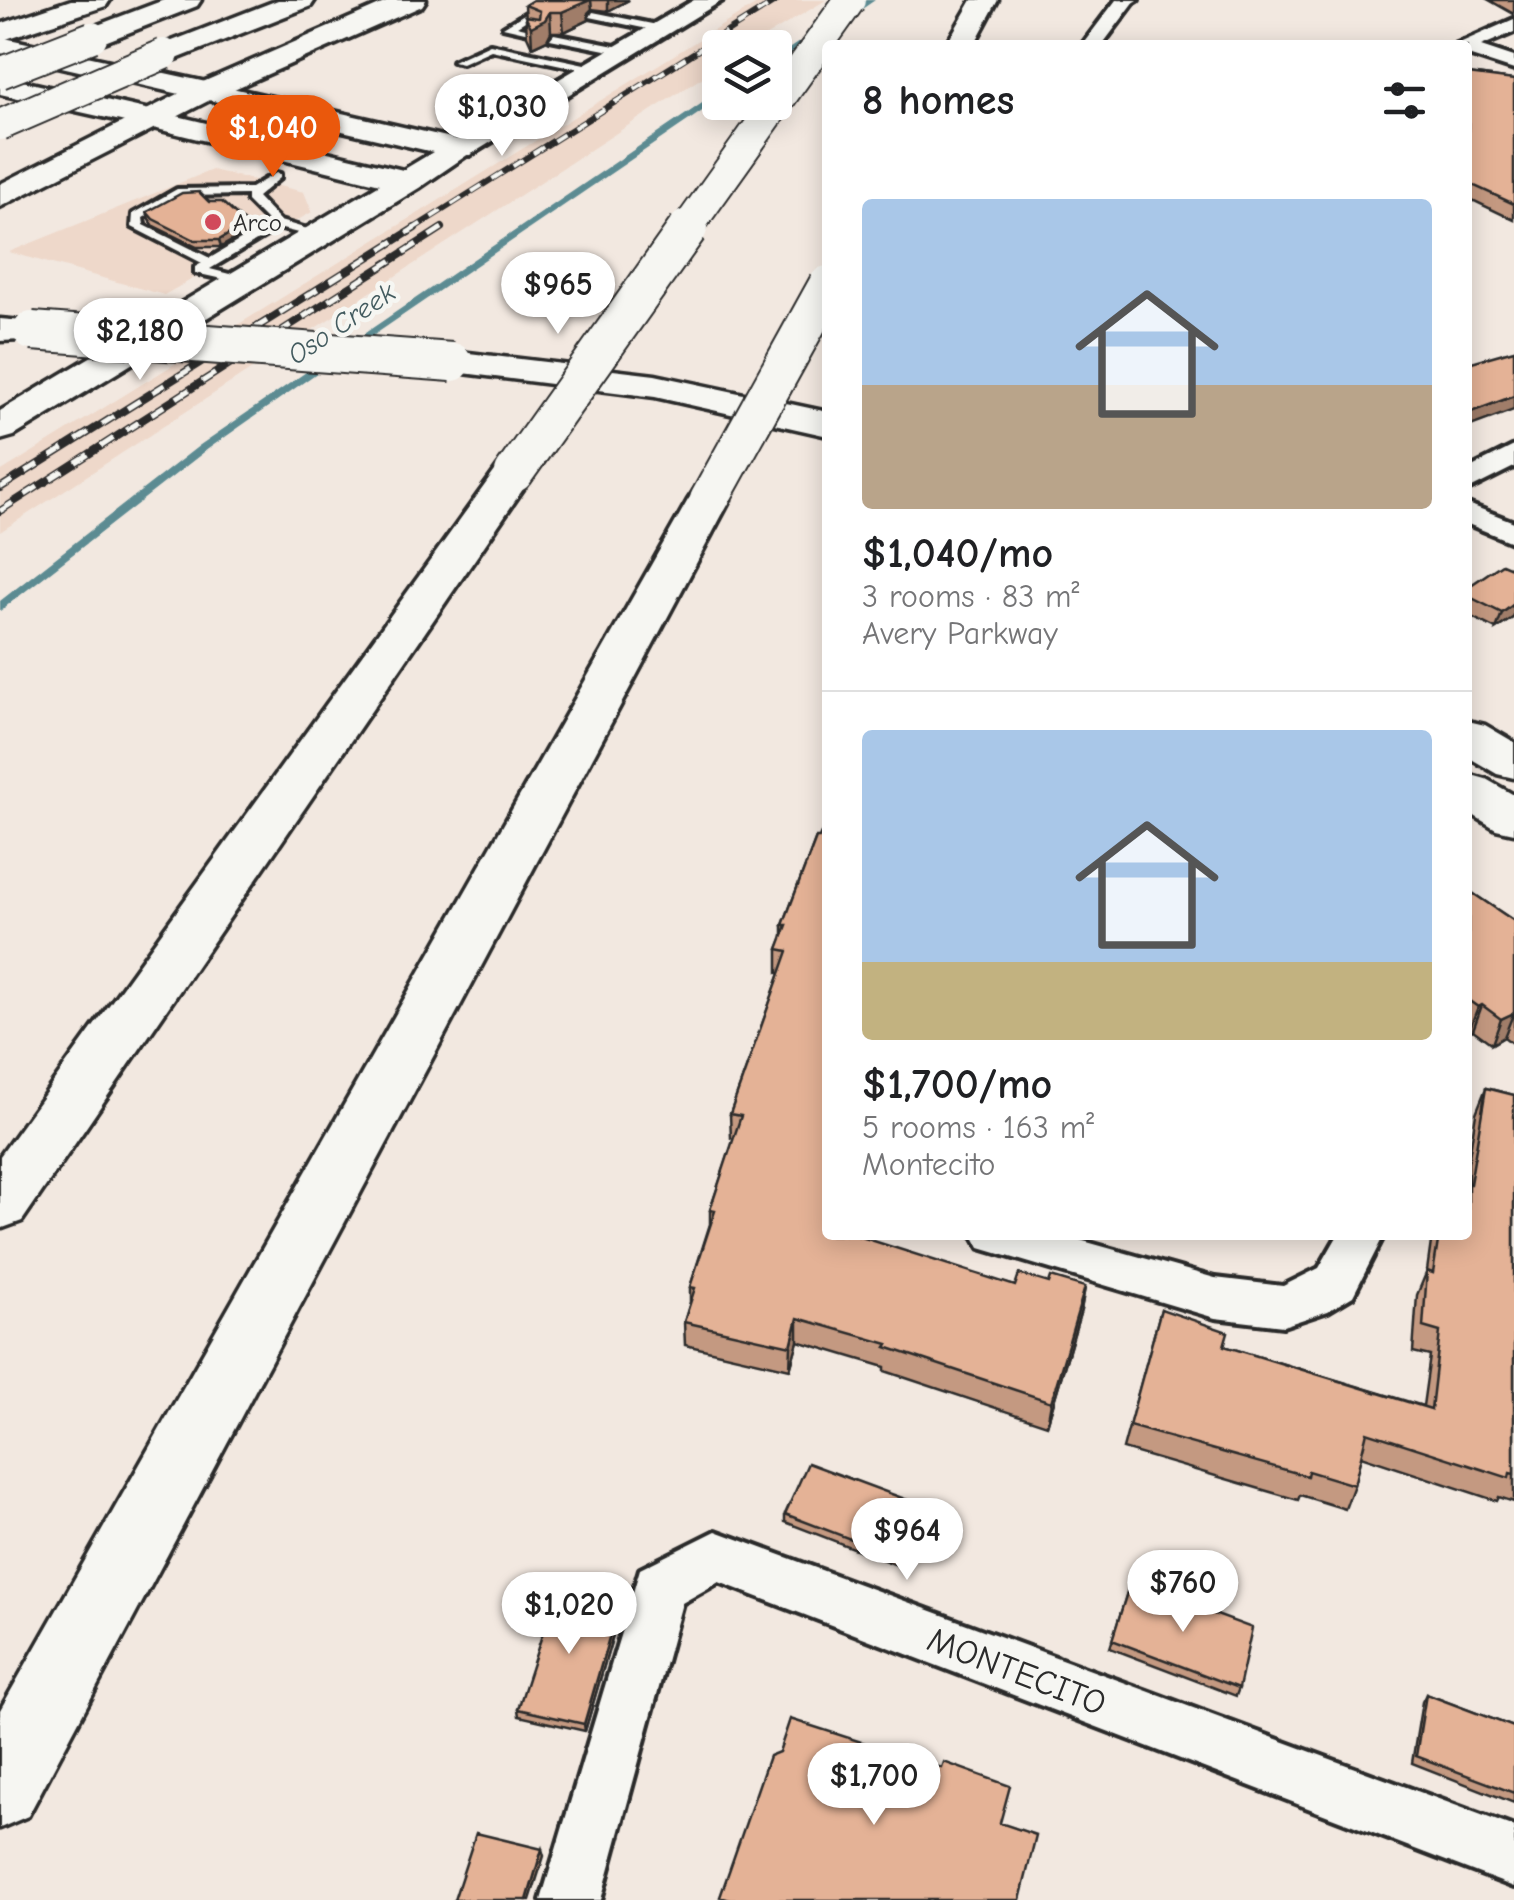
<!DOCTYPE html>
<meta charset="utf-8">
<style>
:root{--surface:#fff;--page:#f2f2f2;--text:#202124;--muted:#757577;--line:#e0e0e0;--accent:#ea580c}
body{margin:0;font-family:"Comic Neue",sans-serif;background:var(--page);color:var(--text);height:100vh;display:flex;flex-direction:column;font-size:38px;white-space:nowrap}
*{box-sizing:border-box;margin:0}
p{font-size:32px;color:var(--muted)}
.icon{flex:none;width:55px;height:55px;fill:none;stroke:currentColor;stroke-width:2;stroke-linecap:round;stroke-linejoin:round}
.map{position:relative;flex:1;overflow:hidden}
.panel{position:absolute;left:822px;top:40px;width:650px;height:1200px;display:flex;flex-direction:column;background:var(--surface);border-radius:10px;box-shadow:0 5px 25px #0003}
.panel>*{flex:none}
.buttons{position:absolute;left:702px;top:30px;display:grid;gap:20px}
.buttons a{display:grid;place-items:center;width:90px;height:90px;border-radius:10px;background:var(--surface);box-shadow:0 5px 25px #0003;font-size:50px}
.price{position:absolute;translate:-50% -85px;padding:0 22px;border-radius:35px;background:#fff;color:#222;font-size:32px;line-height:65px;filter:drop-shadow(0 2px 5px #0008)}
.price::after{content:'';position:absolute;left:50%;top:60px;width:30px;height:22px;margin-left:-15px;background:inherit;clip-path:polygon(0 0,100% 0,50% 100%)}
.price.current{background:var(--accent);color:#fff}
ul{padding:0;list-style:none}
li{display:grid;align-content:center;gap:20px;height:530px;padding:0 40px}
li+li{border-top:2px solid var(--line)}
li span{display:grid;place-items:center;height:310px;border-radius:10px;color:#555}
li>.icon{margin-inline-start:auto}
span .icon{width:180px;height:180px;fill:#fffc;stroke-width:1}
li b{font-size:42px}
h2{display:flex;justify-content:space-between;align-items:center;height:120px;padding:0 40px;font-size:42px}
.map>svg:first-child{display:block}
.built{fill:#eed8ca}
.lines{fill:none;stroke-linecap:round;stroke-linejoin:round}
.stream{fill:#5b8b92;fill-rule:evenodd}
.service-casing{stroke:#2b2b2b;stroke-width:8}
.minor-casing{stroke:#2b2b2b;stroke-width:8}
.tertiary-casing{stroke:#2b2b2b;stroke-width:8}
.secondary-casing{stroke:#2b2b2b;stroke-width:7}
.primary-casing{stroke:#2b2b2b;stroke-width:7}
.motorway-casing{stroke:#2b2b2b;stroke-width:7}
.service{fill:#f6f6f2;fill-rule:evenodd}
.minor{fill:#f6f6f2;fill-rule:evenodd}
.tertiary{fill:#f6f6f2;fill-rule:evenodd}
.secondary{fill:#f6f6f2;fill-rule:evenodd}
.primary{fill:#f6f6f2;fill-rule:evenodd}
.motorway{fill:#f6f6f2;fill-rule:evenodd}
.rail-far1-casing{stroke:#2b2b2b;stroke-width:6}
.rail-casing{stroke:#2b2b2b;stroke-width:8}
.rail-far1{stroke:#f6f6f2;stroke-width:4;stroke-dasharray:12;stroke-linecap:butt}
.rail{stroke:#f6f6f2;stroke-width:5;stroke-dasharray:15;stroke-linecap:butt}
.secondary-bridge-casing{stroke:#2b2b2b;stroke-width:42;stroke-linecap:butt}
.motorway-bridge-far1-casing{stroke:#2b2b2b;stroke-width:34;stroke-linecap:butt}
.motorway-bridge-casing{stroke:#2b2b2b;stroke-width:42;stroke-linecap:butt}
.secondary-bridge{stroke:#f6f6f2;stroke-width:38}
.motorway-bridge-far1{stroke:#f6f6f2;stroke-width:30}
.motorway-bridge{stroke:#f6f6f2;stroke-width:38}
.wall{fill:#c49981;stroke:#2b2b2b;stroke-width:2.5}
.shaded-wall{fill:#a07d69;stroke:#2b2b2b;stroke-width:2.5}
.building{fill:#e4b296;stroke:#2b2b2b;stroke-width:2.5}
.poi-dot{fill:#d1495b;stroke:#f6f6f2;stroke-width:4}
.labels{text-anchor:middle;stroke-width:9;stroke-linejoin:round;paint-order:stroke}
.far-poi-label{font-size:25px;fill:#2b2b2b;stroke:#f6f6f2;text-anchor:start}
.far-water-label{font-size:28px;font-style:italic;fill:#435b5f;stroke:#f6f6f2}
.near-street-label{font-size:35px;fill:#2b2b2b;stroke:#f6f6f2}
</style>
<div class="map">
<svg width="1514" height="1900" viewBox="0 0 1514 1900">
<rect width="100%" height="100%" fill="#f2e8e0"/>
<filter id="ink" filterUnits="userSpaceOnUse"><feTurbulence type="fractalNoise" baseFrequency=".01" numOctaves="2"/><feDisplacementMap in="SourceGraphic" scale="20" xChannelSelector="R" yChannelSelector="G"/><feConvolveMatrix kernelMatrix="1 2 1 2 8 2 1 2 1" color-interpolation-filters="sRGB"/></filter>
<g filter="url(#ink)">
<path class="built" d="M763 0H826L748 47 720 48V66L0 532V472Z
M212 170 304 192 312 212 164 295 9 252Z"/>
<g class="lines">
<path class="stream" d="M866 0H875L849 18H843V14Z
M811 34 818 36 775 63V58Z
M717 93H720V99L352 350 343 348Z
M325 359 334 361 208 449 0 611V601L200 445Z"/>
<g class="service-casing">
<path id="service" d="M547 0H559L517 26 538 31V35L503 27Z
M1120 0H1138L1133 3Z
M593 12 662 26 667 29 662 32 590 17Z
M554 34 625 48 630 51 625 54 550 39Z
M490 44 594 66 599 69 594 72 491 50 462 63 453 61Z
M276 173 280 174V178L257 197 280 221 328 235 322 239 278 228 210 269 249 279V285L195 273V267L202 263 132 227 133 214 177 189 251 188ZM247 195V201L269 223 210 258 144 225 143 218 183 196Z"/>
</g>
<g class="minor-casing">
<path id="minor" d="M1116 0 1135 1 1102 45H1082Z
M1514 19V32L1481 46 1514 57V70L1468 55V45H1455Z
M1514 446V467L1468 490V469Z
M1468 504 1514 522V543L1468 524Z
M973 1235H1062L1215 1278 1283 1286 1319 1268 1338 1235H1384L1353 1296 1328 1311 1283 1326 1215 1318 980 1248Z
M716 1531 1514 1827V1887L719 1582 682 1603 601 1900H541L640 1569Z"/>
</g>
<g class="tertiary-casing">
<path id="tertiary" d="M694 0H723L470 155H450L446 149 450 143Z"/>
</g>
<g class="secondary-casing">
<path id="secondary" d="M206 82 460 140 471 142 476 149 419 188 14 436 0 440V411L380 184 141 125 137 119 141 113 152 110 403 170 433 152 196 97 191 91 196 85Z
M0 319 45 323 50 331 45 339 0 341Z
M452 351 655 375 828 412V436L655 397 439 370 433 362 439 354Z
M1468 721 1485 725 1514 742V778L1497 774 1468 757Z
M1468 774 1486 779 1514 795V833L1496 829 1468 812Z"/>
</g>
<g class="primary-casing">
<path id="primary" d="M0 37 206 82 216 85 221 91 216 97 206 100 0 53Z
M0 76 163 113 167 119 163 125 152 128 0 94Z"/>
</g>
<g class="motorway-casing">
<path id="motorway" d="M71 0H110L106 6 0 41V24Z
M164 0H201L197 6 102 43H82L78 37 82 31Z
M278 0H315L311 6 174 60H154L150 54 154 48Z
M391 0H426L422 6 216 97 0 207V184L196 85Z
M972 0H998L974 45H946Z
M514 461 528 464 534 473 22 1221 0 1229V1156L500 464Z
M709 488 724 491 730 500 28 1816 0 1828V1710L688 500 694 491Z"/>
</g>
<use href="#service" class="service"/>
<use href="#minor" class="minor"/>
<use href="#tertiary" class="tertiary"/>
<use href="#secondary" class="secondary"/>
<use href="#primary" class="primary"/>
<use href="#motorway" class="motorway"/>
<g class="rail-far1-casing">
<path id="rail-far1" d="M411 230 778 0
M438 230 442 228"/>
</g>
<g class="rail-casing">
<path id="rail" d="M0 488 415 228
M0 511 442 228"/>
</g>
<use href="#rail-far1" class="rail-far1"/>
<use href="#rail" class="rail"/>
<g class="secondary-bridge-casing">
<path id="secondary-bridge" d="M32 331 452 362"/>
</g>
<g class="motorway-bridge-far1-casing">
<path id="motorway-bridge-far1" d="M0 73 92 37
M0 125 164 54
M686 230 850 0"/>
</g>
<g class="motorway-bridge-casing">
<path id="motorway-bridge" d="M514 473 688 228
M709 500 828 285"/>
</g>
<use href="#secondary-bridge" class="secondary-bridge"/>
<use href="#motorway-bridge-far1" class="motorway-bridge-far1"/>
<use href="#motorway-bridge" class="motorway-bridge"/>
</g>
<path class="wall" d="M533 0H629L608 11 592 9 588 13 589 20 564 32H551L547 40 532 47 527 36 525 5Z
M1489 0H1514V14Z
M1468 74 1514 80V220L1468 198Z
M209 202 247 232 221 247H197L154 226 149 219 147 212Z
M1468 587 1514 617 1496 629 1468 615Z
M816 838 828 1235 1015 1286 1049 1283 1085 1287 1081 1310 1047 1425 885 1371V1367L798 1341 790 1369 685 1345 684 1322 690 1302V1287L710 1224V1210L734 1139 731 1138 730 1114 780 974 778 973V949L783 937V925Z
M1468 890 1514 921V1045L1504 1037 1492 1044 1473 1030 1468 1031Z
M1486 1088 1514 1095V1502L1499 1497 1497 1501 1361 1456 1354 1485 1345 1509 1300 1495 1298 1500 1123 1449 1161 1309 1224 1346 1423 1406 1430 1356 1413 1352 1417 1295 1427 1271 1432 1235H1468V1163L1476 1113Z
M921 1505 920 1513 899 1566 785 1522V1514Z
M1130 1583 1239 1688 1236 1696 1110 1648Z
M620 1611 585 1731 519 1716 518 1709Z
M1426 1694 1514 1727V1803L1412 1763 1422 1702Z"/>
<path class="shaded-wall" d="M586 0H591L592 9 588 13 589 20 564 32 562 12Z
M608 0H629L608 11Z
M550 12 551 32 547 40 532 47 531 27Z
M246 224 247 232 221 247 219 240Z
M1514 396V410L1468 427V413Z
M1514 604V617L1496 629 1502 613Z
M1482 1005 1473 1030 1468 1032 1478 1007Z
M1514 1012 1504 1037 1492 1044 1501 1019Z
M1085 1287 1081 1310 1047 1425 1051 1402Z
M798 1318V1341L790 1369 791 1346Z
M921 1505 920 1513 899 1566 900 1558Z
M619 1603 620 1611 585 1731 584 1724Z
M542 1849 544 1856 530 1900H527Z"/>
<path class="building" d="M533 0H587L588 1 562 12H550L545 20 531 27 525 16 539 18 540 11 525 5Z
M1468 74 1514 80V204L1468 183Z
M199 192 209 202H222L246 224 219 240H195L153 219 147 212 182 193Z
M1514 350V396L1468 413V363Z
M1502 564 1514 569V604L1502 613 1468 596V587Z
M828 818V1235H855L1015 1286 1019 1274 1049 1283 1051 1277 1085 1287 1051 1402 886 1347 888 1344 798 1318 791 1346 684 1322 695 1288 690 1287 715 1211 710 1210 741 1116 730 1114 788 951 778 949 787 925H783L816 838H819Z
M1468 890 1514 921V1013L1501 1019 1482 1005 1478 1007 1468 1000Z
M1486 1088 1514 1095V1474L1510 1473 1509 1478 1367 1432 1354 1485 1308 1471 1307 1476 1129 1426 1161 1309 1228 1332 1224 1346 1431 1409 1440 1332 1423 1327 1427 1271 1433 1273 1439 1235H1468V1184H1470Z
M808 1463 921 1505 900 1558 785 1514Z
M1130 1583 1252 1628 1239 1688 1112 1640Z
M557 1589 619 1603 584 1724 518 1709Z
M1426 1694 1514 1727V1793L1416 1756Z
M790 1719 942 1768 944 1762 1010 1786 1000 1823 1036 1835 1020 1900H730L720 1897 769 1756 779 1752Z
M476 1833 542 1849 527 1900H454Z"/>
</g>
<circle class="poi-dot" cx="213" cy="222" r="10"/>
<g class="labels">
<g class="far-poi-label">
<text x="233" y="231">Arco</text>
</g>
<g class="far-water-label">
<text transform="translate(341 323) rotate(-34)" y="10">Oso Creek</text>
</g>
<g class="near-street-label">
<text transform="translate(1017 1671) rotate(21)" y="12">MONTECITO</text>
</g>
</g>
</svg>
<div class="buttons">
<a><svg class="icon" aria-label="layers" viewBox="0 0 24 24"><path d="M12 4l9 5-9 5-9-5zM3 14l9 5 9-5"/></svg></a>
</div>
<b class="price" style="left:502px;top:159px">$1,030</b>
<b class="price current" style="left:273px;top:180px">$1,040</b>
<b class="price" style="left:558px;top:337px">$965</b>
<b class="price" style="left:140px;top:383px">$2,180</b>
<b class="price" style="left:907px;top:1583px">$964</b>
<b class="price" style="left:1183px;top:1635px">$760</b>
<b class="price" style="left:569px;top:1657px">$1,020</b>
<b class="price" style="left:874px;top:1828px">$1,700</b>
<section class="panel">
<h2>8 homes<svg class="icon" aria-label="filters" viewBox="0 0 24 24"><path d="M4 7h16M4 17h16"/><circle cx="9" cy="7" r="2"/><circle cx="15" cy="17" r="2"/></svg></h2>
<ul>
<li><span style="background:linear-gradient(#a9c7e8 60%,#b9a48a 0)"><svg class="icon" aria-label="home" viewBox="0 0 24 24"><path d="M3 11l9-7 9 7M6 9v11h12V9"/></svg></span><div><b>$1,040/mo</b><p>3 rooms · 83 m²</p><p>Avery Parkway</p></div></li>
<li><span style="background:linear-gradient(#a9c7e8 75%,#c2b280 0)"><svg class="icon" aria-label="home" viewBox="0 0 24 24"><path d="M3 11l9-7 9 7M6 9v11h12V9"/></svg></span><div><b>$1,700/mo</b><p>5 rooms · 163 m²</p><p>Montecito</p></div></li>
</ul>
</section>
</div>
